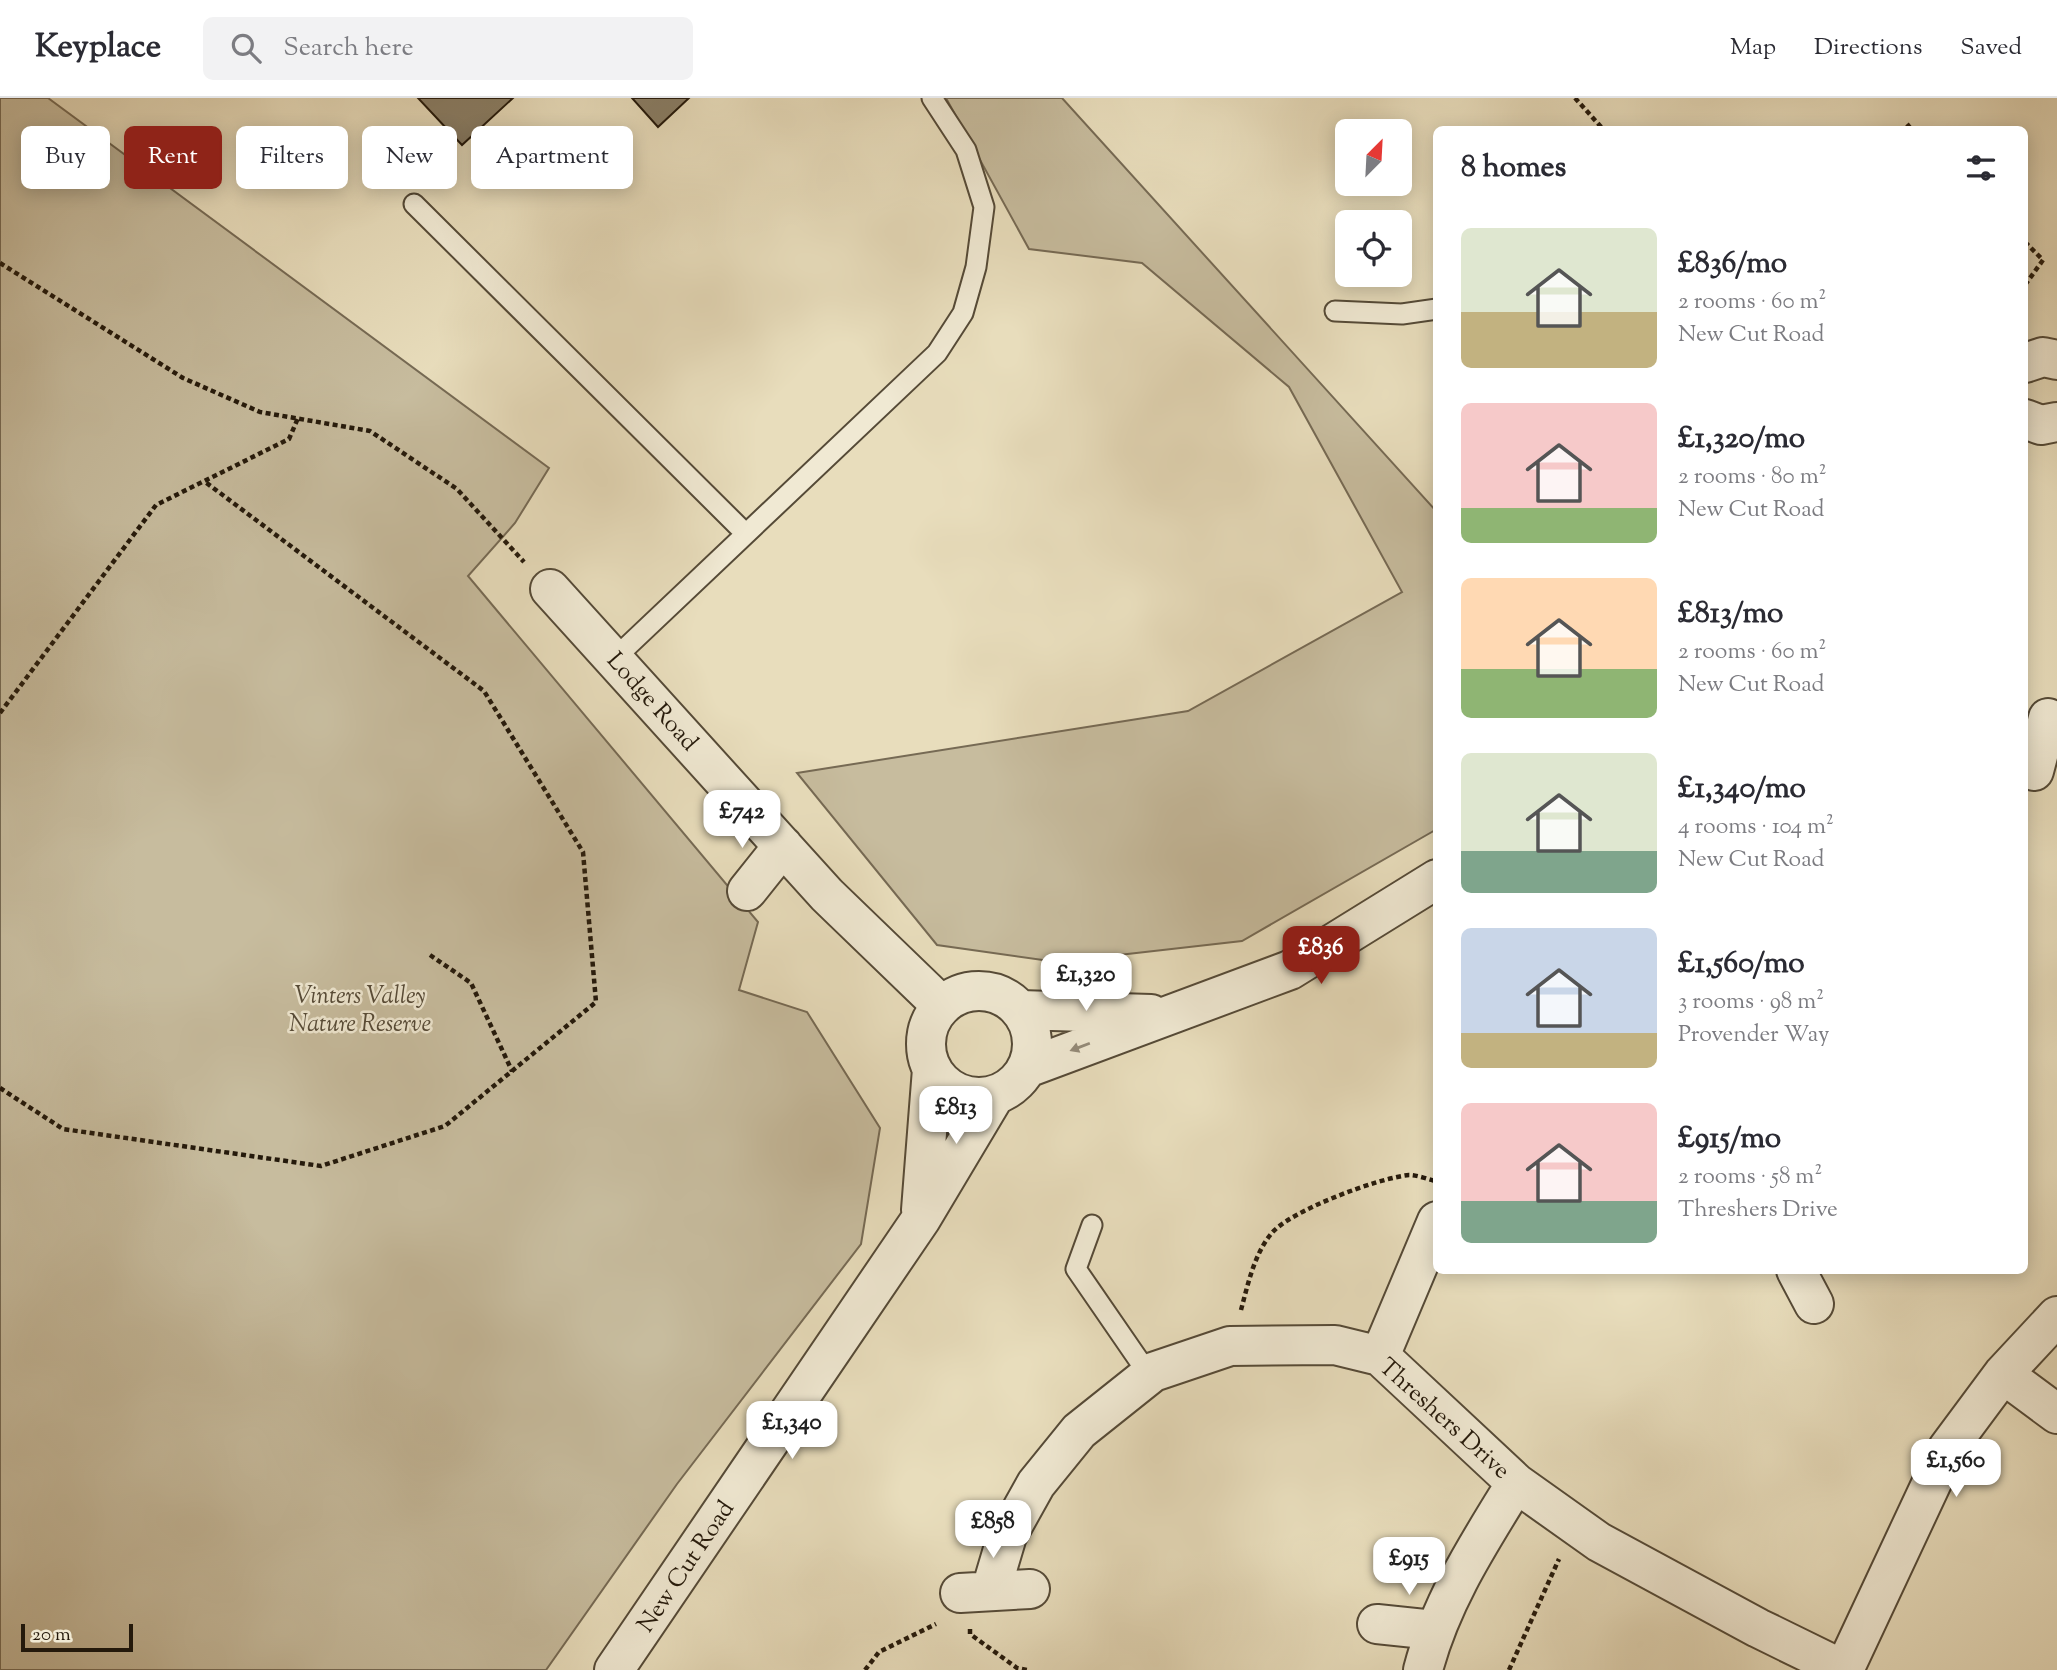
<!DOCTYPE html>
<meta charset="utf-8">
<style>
:root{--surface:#fff;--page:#f2f2f3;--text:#2b2b33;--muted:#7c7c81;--line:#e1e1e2;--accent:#8f2418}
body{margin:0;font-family:"Sorts Mill Goudy",serif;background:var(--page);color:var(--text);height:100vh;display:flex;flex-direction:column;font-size:26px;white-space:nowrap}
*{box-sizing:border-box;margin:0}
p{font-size:23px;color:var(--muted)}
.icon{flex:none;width:38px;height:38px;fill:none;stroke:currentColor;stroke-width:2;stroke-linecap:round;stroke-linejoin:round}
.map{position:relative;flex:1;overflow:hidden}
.sheet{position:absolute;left:1433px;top:28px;width:595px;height:1148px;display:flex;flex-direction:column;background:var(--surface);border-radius:10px;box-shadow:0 4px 18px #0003}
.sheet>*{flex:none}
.top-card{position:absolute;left:21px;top:28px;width:665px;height:63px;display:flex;gap:14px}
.needle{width:46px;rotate:24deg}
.buttons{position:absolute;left:1335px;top:21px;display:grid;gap:14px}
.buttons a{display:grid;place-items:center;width:77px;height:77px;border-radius:10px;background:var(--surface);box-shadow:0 4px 18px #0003;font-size:35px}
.scale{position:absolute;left:21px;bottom:18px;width:112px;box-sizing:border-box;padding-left:7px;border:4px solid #24190b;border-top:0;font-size:19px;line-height:24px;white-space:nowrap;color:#24190b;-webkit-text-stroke:5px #f0e9d3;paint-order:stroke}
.price{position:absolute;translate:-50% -60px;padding:0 16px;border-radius:14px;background:#fff;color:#222;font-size:23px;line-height:46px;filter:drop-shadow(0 2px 4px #0008)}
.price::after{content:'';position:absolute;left:50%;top:42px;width:21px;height:16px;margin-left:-10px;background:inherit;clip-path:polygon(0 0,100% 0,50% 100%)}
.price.on{background:var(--accent);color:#fff}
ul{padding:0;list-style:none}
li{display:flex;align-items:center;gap:21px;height:175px;padding:0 28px}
li span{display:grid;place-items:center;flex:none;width:196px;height:140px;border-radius:10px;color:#555}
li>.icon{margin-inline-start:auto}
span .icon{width:84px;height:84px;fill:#fffc;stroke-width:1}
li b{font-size:30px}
h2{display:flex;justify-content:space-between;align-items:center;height:84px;padding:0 28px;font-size:30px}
.tag{padding:0 24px;border-radius:10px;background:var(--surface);box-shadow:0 4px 18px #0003;font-size:24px;line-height:63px}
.tag.on{background:var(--accent);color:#fff}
header{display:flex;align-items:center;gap:42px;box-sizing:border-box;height:98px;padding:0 35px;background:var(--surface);border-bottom:2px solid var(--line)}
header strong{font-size:33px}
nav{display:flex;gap:38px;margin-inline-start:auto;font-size:24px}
.search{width:490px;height:63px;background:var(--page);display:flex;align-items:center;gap:18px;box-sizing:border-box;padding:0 24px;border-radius:10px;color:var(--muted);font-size:26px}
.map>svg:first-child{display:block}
.green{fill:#c7bc9e;stroke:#766a54;stroke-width:2}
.building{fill:#8a7f67;stroke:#24190b;stroke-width:2}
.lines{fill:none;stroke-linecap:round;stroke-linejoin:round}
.service-casing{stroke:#554a37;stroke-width:23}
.minor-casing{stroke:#554a37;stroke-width:42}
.tertiary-casing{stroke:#554a37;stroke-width:42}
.path{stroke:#24190b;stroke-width:4.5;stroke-dasharray:5 3.5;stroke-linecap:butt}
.service{stroke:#f0e9d3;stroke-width:19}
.minor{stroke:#f0e9d3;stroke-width:38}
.tertiary{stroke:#f0e9d3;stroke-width:38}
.oneway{fill:#948b79}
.labels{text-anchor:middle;stroke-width:5;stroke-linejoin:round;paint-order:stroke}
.street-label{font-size:24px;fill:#24190b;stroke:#f0e9d3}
.park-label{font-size:24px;font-style:italic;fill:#554a37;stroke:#f0e9d3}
</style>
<header>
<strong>Keyplace</strong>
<div class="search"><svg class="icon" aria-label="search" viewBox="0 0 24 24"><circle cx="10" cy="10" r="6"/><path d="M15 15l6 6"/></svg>Search here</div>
<nav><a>Map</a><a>Directions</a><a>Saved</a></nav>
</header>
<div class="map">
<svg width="2057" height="1572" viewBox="0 0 2057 1572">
<rect width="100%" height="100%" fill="#e8ddbc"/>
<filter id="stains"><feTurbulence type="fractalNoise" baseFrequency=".00286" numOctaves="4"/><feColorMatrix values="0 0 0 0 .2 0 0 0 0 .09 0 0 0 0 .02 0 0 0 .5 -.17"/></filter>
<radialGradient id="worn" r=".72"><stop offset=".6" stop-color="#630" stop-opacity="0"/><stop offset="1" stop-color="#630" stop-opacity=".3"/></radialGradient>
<path class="green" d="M0 0H48L549 370 515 425 468 478 758 824 739 892 807 914 880 1030 861 1146 677 1386 546 1572H0Z
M946 0H1062L1437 414V731L1242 843 1057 864 937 847 797 675 1188 613 1402 494 1289 289 1142 165 1029 151Z"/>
<path class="building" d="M418 0H513L462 47Z
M632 0H689L658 29Z"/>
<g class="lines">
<g class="service-casing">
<path id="service" d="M414 106 746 436
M1335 213 1402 216 1437 211
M615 560 937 255 963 215 976 169 984 109 966 52 932 0
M1092 1127 1076 1171 1149 1277"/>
</g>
<g class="minor-casing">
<path id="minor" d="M550 491 827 797 942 908
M2034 673 2048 620
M747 793 783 748
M1796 1172 1814 1206
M1380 1258 1437 1123
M2003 1276 2057 1316
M991 1492 1007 1438 1036 1386 1079 1333 1153 1274 1230 1248 1335 1247 1380 1258 1516 1385 1599 1444 1758 1530 1844 1572
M960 1495 1030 1491
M1377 1526 1434 1532
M1423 1572C1441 1503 1479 1445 1516 1385
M1844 1572 1948 1350 2003 1276 2057 1218"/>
</g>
<g class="tertiary-casing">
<path id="tertiary" d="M2025 265 2043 259 2057 262
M2025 321 2041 327 2057 324
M926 946a53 53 0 1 1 106 0a53 53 0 1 1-106 0Z
M1020 912 1151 916
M1027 970 1290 872 1437 781
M921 1112 932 971
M614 1572 921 1121 995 997"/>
</g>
<path class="path" d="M1575 0 1603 31
M1907 26 1912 32
M2025 144 2043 162 2025 187
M0 165 183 280 260 314 370 333 457 391 524 464
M0 615 156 407 289 341 298 320
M430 857 471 885 512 973
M0 990 63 1031 321 1068 445 1028 596 904 583 754 484 593 204 383
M1241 1212C1248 1186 1254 1157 1271 1136 1289 1113 1378 1080 1409 1077 1417 1077 1427 1081 1435 1083
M970 1531V1536L1017 1570 1027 1572
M865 1572 879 1554 936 1526
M1509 1572 1559 1461"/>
<use href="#service" class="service"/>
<use href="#minor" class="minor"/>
<use href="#tertiary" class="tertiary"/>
</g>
<defs><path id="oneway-solid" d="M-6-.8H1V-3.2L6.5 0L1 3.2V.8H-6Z" transform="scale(1.75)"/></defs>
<use class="oneway" href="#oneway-solid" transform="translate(1080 949) rotate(159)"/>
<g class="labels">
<g class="street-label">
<text transform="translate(653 603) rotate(48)" y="8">Lodge Road</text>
<text transform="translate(1445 1320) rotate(42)" y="8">Threshers Drive</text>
<text transform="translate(685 1468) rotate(-56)" y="8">New Cut Road</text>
</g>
<g class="park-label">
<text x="360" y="905">Vinters Valley<tspan x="360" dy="28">Nature Reserve</tspan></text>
</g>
</g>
<rect width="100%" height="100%" filter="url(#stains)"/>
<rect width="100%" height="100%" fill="url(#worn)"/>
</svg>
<div class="buttons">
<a><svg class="needle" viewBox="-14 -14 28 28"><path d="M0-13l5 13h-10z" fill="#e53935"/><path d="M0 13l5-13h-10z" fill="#7c7c81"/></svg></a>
<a><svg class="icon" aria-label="locate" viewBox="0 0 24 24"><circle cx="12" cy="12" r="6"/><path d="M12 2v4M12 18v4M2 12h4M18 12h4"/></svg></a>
</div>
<div class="scale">20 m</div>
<b class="price" style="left:742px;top:752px">£742</b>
<b class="price on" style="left:1321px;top:888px">£836</b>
<b class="price" style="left:1086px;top:915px">£1,320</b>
<b class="price" style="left:956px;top:1048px">£813</b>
<b class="price" style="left:792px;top:1363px">£1,340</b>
<b class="price" style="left:1956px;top:1401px">£1,560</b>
<b class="price" style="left:993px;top:1462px">£858</b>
<b class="price" style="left:1409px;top:1499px">£915</b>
<div class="top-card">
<a class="tag">Buy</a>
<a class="tag on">Rent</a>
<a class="tag">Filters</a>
<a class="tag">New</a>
<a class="tag">Apartment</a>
</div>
<section class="sheet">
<h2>8 homes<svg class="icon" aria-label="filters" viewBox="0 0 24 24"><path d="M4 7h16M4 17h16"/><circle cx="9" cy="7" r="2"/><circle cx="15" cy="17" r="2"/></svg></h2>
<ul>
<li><span style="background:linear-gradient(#dfe7d0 60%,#c2b280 0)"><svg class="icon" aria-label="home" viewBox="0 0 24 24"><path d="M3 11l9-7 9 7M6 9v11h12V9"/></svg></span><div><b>£836/mo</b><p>2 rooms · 60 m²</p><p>New Cut Road</p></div></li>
<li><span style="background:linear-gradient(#f6c9c9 75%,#8fb573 0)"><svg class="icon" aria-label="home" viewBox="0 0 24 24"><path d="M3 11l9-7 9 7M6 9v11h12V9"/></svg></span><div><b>£1,320/mo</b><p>2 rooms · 80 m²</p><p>New Cut Road</p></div></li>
<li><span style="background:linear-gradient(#ffd9b3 65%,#8fb573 0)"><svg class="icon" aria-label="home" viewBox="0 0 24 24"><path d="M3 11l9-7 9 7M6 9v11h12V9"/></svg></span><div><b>£813/mo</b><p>2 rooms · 60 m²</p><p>New Cut Road</p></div></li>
<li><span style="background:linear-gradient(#dfe7d0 70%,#7fa58c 0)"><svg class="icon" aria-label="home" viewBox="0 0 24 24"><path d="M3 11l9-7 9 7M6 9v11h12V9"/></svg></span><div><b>£1,340/mo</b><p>4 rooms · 104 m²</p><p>New Cut Road</p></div></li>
<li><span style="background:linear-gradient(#c9d6e8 75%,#c2b280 0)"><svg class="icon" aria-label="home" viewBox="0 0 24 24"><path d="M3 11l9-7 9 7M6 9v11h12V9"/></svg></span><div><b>£1,560/mo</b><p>3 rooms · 98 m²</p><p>Provender Way</p></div></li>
<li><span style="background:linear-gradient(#f6c9c9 70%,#7fa58c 0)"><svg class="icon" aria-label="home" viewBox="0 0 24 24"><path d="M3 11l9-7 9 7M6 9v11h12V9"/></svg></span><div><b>£915/mo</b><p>2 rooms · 58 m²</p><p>Threshers Drive</p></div></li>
</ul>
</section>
</div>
